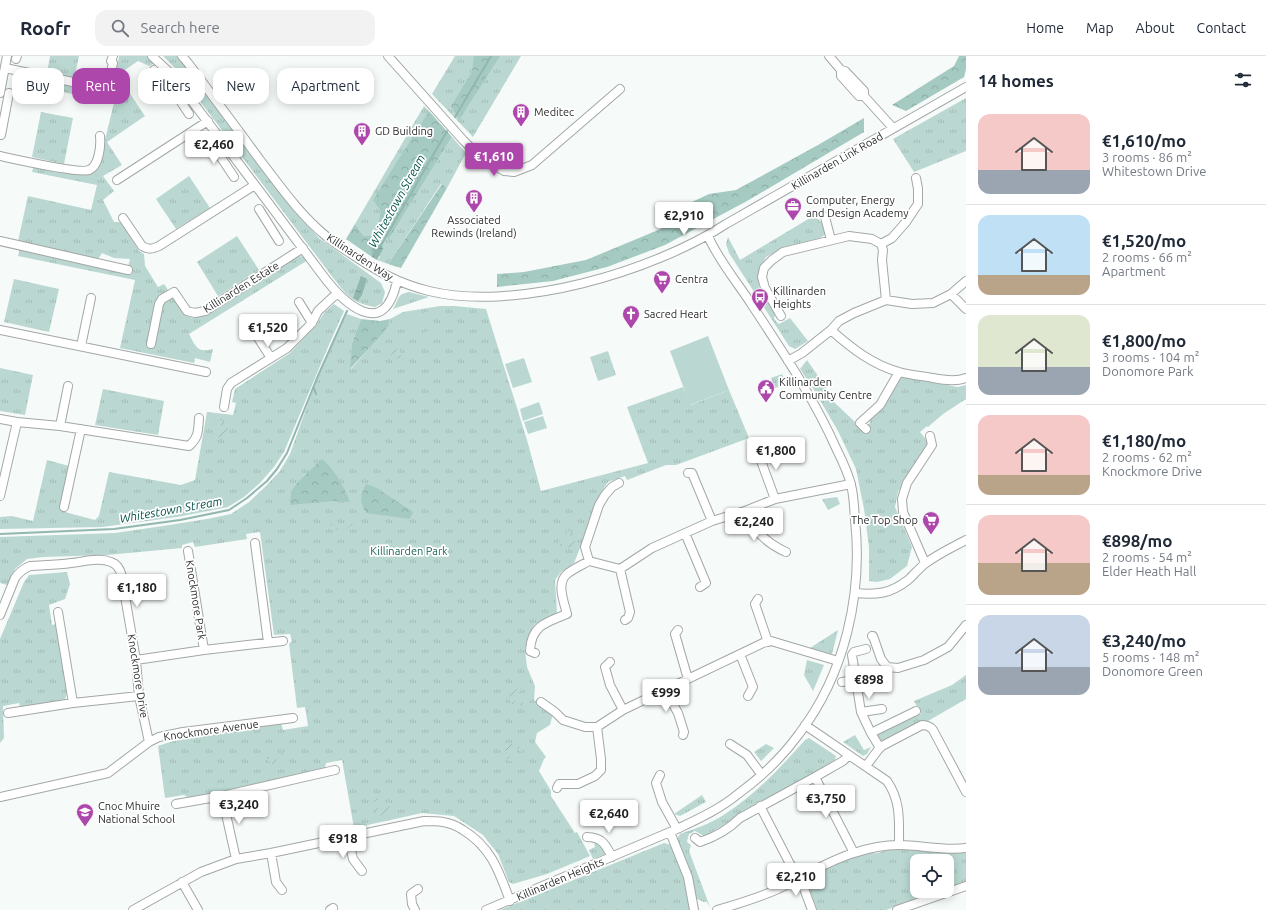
<!DOCTYPE html>
<meta charset="utf-8">
<style>
:root{--surface:#fff;--page:#f2f2f3;--text:#1f2937;--muted:#747a83;--line:#e0e1e3;--accent:#ad47ab}
body{margin:0;font-family:Ubuntu,sans-serif;background:var(--page);color:var(--text);height:100vh;display:flex;flex-direction:column;font-size:15px;white-space:nowrap}
*{box-sizing:border-box;margin:0}
p{font-size:13px;color:var(--muted)}
.icon{flex:none;width:22px;height:22px;fill:none;stroke:currentColor;stroke-width:2;stroke-linecap:round;stroke-linejoin:round}
.map{position:relative;flex:1;overflow:hidden}
.drawer{display:flex;flex-direction:column;background:var(--surface);width:300px}
.drawer>*{flex:none}
.guide{position:absolute;left:12px;top:12px;width:380px;height:36px;display:flex;gap:8px}
.controls{position:absolute;left:910px;top:798px;display:grid;gap:8px}
.controls a{display:grid;place-items:center;width:44px;height:44px;border-radius:8px;background:var(--surface);box-shadow:0 2px 10px #0003;font-size:20px}
.price{position:absolute;translate:-50% -34px;padding:0 9px;border-radius:4px;background:#fff;color:#222;font-size:13px;line-height:26px;filter:drop-shadow(0 1px 2px #0008)}
.price::after{content:'';position:absolute;left:50%;top:24px;width:12px;height:9px;margin-left:-6px;background:inherit;clip-path:polygon(0 0,100% 0,50% 100%)}
.price.selected{background:var(--accent);color:#fff}
ul{padding:0;list-style:none}
li{display:flex;align-items:center;gap:12px;height:100px;padding:0 12px}
li+li{border-top:1px solid var(--line)}
li span{display:grid;place-items:center;flex:none;width:112px;height:80px;border-radius:12px;color:#555}
li>.icon{margin-inline-start:auto}
span .icon{width:48px;height:48px;fill:#fffc;stroke-width:1}
li b{font-size:17px}
h2{display:flex;justify-content:space-between;align-items:center;height:48px;padding:0 12px;font-size:17px}
.tag{padding:0 14px;border-radius:12px;background:var(--surface);box-shadow:0 2px 10px #0003;font-size:14px;line-height:36px}
.tag.selected{background:var(--accent);color:#fff}
header{display:flex;align-items:center;gap:24px;box-sizing:border-box;height:56px;padding:0 20px;background:var(--surface);border-bottom:1px solid var(--line)}
header strong{font-size:19px}
nav{display:flex;gap:22px;margin-inline-start:auto;font-size:14px}
.search{width:280px;height:36px;background:var(--page);display:flex;align-items:center;gap:10px;box-sizing:border-box;padding:0 14px;border-radius:12px;color:var(--muted);font-size:15px}
main{display:flex;flex:1;min-height:0}
.map>svg:first-child{display:block}
.grass{fill:url(#grass-tufts)}
.forest{fill:url(#forest-crowns)}
.garden{fill:url(#garden-furrows)}
.pitch{fill:#bad8d1}
.water{fill:url(#water-ripples)}
.lines{fill:none;stroke-linecap:round;stroke-linejoin:round}
.stream{stroke:#92b7ae;stroke-width:2}
.minor-casing{stroke:#a3a7a6;stroke-width:10}
.minor{stroke:#fff;stroke-width:8}
.labels{text-anchor:middle;stroke-width:3.5;stroke-linejoin:round;paint-order:stroke}
.poi-label{font-size:11px;fill:#2c2e2d;stroke:#fff;text-anchor:start}
.street-label{font-size:11px;fill:#2c2e2d;stroke:#fff}
.park-label{font-size:11px;fill:#1d6457;stroke:#fff}
.water-label{font-size:12px;font-style:italic;fill:#005347;stroke:#fff}
</style>
<header>
<strong>Roofr</strong>
<div class="search"><svg class="icon" aria-label="search" viewBox="0 0 24 24"><circle cx="10" cy="10" r="6"/><path d="M15 15l6 6"/></svg>Search here</div>
<nav><a>Home</a><a>Map</a><a>About</a><a>Contact</a></nav>
</header>
<main>
<div class="map">
<svg width="966" height="854" viewBox="0 0 966 854">
<defs>
<pattern id="grass-tufts" width="24" height="20" patternUnits="userSpaceOnUse"><rect width="24" height="20" fill="#bad8d1"/><path d="M3 7l-1-3M5 7V3M7 7l1-3M15 17l-1-3M17 17v-4M19 17l1-3" fill="none" stroke="#a0bab4"/></pattern>
<pattern id="forest-crowns" width="20" height="18" patternUnits="userSpaceOnUse"><rect width="20" height="18" fill="#a4cac1"/><path d="M2 6a3 3 0 1 1 6 0M12 15a3 3 0 1 1 6 0" fill="none" stroke="#8daea6"/></pattern>
<pattern id="garden-furrows" width="10" height="10" patternUnits="userSpaceOnUse"><rect width="10" height="10" fill="#bad8d1"/><path d="M-1 1l2-2M0 10L10 0M9 11l2-2" fill="none" stroke="#a0bab4"/></pattern>
<pattern id="water-ripples" width="26" height="14" patternUnits="userSpaceOnUse"><rect width="26" height="14" fill="#92b7ae"/><path d="M2 4q2-2 4 0t4 0M15 11q2-2 4 0t4 0" fill="none" stroke="#77958e"/></pattern>
</defs>
<rect width="100%" height="100%" fill="#f6faf9"/>
<path class="grass" d="M50 0H79L74 23 47 17Z
M119 0H148L157 6 149 10 138 5 119 18 121 24 145 60 107 86 122 109 103 120 114 135 103 144 114 166H121L139 195 144 198 145 210 158 231 164 228C170 236 181 258 190 261 195 263 202 260 206 258L293 203 298 200 306 201 308 204 189 278C196 291 197 297 213 293L210 306 195 302 194 307 120 292 135 224 18 200 20 193 127 215 130 203 114 202 102 197 98 203 18 185 28 140 91 154 97 129 32 116 34 109 86 119 90 118 98 112 114 47 45 32 46 23 97 34C116 29 116 17 119 0Z
M163 0H180L291 151 319 182 381 227 385 236 382 247 375 251C351 247 346 238 331 219L175 12Z
M455 0H521L473 81 432 38Z
M966 42V95L914 116 893 83Z
M424 50 429 55 414 81 381 155 389 183 452 81 466 97 447 132 441 128 388 208 377 204 380 201 355 168Z
M41 56 73 62 64 108 32 101Z
M189 120 210 152 176 173 156 143Z
M815 159 824 170 826 178 820 182 781 193 766 201 758 217 759 232 775 258 774 263 779 268 790 262 808 285 795 293 789 290 729 197 726 188 728 181 740 204Z
M237 180 259 214 218 240 197 206Z
M14 223 59 233 49 276 4 266Z
M409 236 429 241 393 253C399 243 397 238 409 236Z
M334 248 344 255 328 291 284 396 274 411 260 427 244 441 228 451 177 461 102 471 0 473V461L12 460 33 465 47 404 69 410 61 455 95 464 99 460 109 416 181 429 195 424 207 356 233 359 236 347 232 346 235 333 290 297 307 279 316 270 324 257Z
M440 250H454L486 253 527 384 541 435 648 407 627 351 683 331 691 349 729 334 749 382 676 409H666L627 424 625 420 608 426 604 432 574 507 560 517 555 524 557 557 535 568 530 576 525 593 527 611 535 630 534 644 553 657 550 669 537 677 535 686 546 701 544 703 539 715 551 735V740L575 777 577 776 590 800 547 818 513 828 509 826 498 798 483 779 454 760 422 757 354 772 342 704 326 707 325 712 191 743 184 739 165 742 158 690 173 685 281 667 283 674 308 670 305 651 297 652 289 588 292 585 290 578 274 579 260 476 246 478 247 483 195 491 193 486 182 489V492L107 499 43 501 27 503 15 513 7 529 0 527V481L115 477 163 470 207 463 231 458 249 446 265 431 280 415 290 398 317 322 347 258 361 263 352 287 351 313 389 269 390 263 403 256Z
M608 295 616 319 598 325 590 301Z
M807 304 825 330 835 347 854 365 862 375 870 367 869 363 902 321 958 331 966 329V343L943 358 928 371 927 370 920 376 928 386 925 392 898 436 895 451 912 491 907 510 890 523 877 526 869 525V491L864 453 856 413 838 375 814 334 800 313Z
M0 312 33 319 25 359 0 355Z
M782 318 786 328 775 332 771 322Z
M103 333 164 345 158 379 95 369Z
M837 441 840 448 828 454 822 443Z
M67 516 70 528 65 543 49 549 52 569 56 568 67 638 65 643 59 646 20 651 19 647 3 650 4 682 0 687V583L24 526 29 519Z
M838 574 832 598 810 592Z
M807 604 824 609 813 635 804 619Z
M966 619V643L928 665 921 666 883 686 879 685 875 680 878 677 921 658 914 645 952 629Z
M855 679 864 694 871 691 867 698 863 700 843 686Z
M809 682 836 700 835 704 809 720 742 755 731 765 704 780 695 775 689 778 687 785 688 787 691 789 689 795 710 851 707 846H704L695 842 678 786 677 783 680 778C694 773 709 768 722 760 754 740 780 712 805 684Z
M766 688 774 692 761 705 754 696Z
M702 739 706 746 680 760 674 758Z
M594 787C599 788 604 792 605 798L593 803 589 794 595 791Z
M664 787 671 789C680 801 690 839 690 854H500Z
M901 792 966 795V825L947 832V805H917V835H939L886 854H817L807 826C810 817 857 799 868 797 871 796 873 798 877 797 881 797 884 794 888 793 892 792 897 792 901 792Z"/>
<path class="forest" d="M474 0H500L459 64 451 50 472 16Z
M959 0H966V13L964 21 906 55 892 49 954 10Z
M429 55 452 81 389 183 377 173 381 155 373 144Z
M864 62V76L747 145 665 189 607 211 553 225 497 231V218L524 216 586 204 663 172 692 146 709 138 736 134 818 89Z
M442 128 447 132 401 212 388 208Z
M355 168 364 180H375L382 190 379 189 372 201 346 183Z
M361 263 380 265 390 263 389 269 383 277 350 313 352 287Z
M322 403C335 414 344 430 350 446L334 445 290 449 291 436 298 426Z
M366 428 377 432 413 456 410 463 366 457C359 445 360 440 366 428Z"/>
<path class="garden" d="M391 298a5 5 0 1 1 10 0a5 5 0 1 1-10 0Z
M218 364 223 365 228 371 226 380C219 382 216 382 211 376L215 378 220 379 224 373C221 367 219 367 213 366Z
M328 463H330C333 477 343 474 351 466L353 467C344 478 332 479 328 463Z
M564 474H567L574 478 575 486 571 491C563 493 557 490 558 482L560 486 563 489C569 488 572 484 570 478Z
M518 633 524 635H521L516 637 514 642 515 645 519 648 527 646C522 651 517 650 511 648L509 643C510 637 513 634 518 633Z
M510 688C517 688 521 690 522 697L518 693 513 692 509 696 510 703 516 705 513 706 508 704C504 698 503 692 510 688Z
M279 692 283 696 284 702 282 706 274 709 267 704V697L269 693V701L276 704 281 700 282 697Z
M378 742 376 749 379 754H385L389 750 388 745 389 746 390 753C382 763 376 761 372 750L375 744Z"/>
<path class="pitch" d="M429 255 434 270 408 279 403 264Z
M433 273 436 282 426 285 423 277Z
M708 280 729 334 690 349 670 295Z
M524 302 532 326 513 332 505 308Z
M539 346 543 358 523 365 520 353Z
M543 360 547 372 528 378 524 366Z"/>
<path class="water" d="M379 189 382 190 383 193 377 204 372 201C372 196 374 191 379 189Z
M361 220 367 223 362 239 358 245 353 242Z"/>
<g class="lines">
<path class="stream" d="M455 61 491 0
M380 191 447 75
M314 332 316 338
M0 478 114 473 180 464 229 454 247 442 267 425 277 413 287 397 317 322 347 255"/>
<g class="minor-casing">
<path id="minor" d="M152 0 169 16 186 37 321 217C343 247 384 286 397 225
M182 0 188 7C212 39 236 71 260 104 280 130 300 159 326 180 334 187 342 192 350 197 377 215 397 227 429 235 516 256 652 216 726 168L966 31
M388 0 463 84 481 102 504 115 514 116 532 109 620 33
M829 0 841 14 845 15 864 35V40L893 72
M16 3 17 0
M5 12 97 31C111 27 110 19 113 7L111 5 113 0
M154 14 162 27 177 40 189 58
M841 14V20L859 40H864
M0 37 7 0
M1 79 9 37
M210 85 234 121
M0 100C14 103 80 118 89 114 99 110 101 90 100 80
M117 124 208 65
M259 153 279 185
M825 161 831 184
M123 162 142 190C149 194 152 193 159 190L255 129
M0 185 128 214
M881 188 892 182 906 166 918 148V133L916 122
M951 238 966 253
M299 246 312 267
M781 260 765 232 762 221 764 212 772 204 783 196 849 180 872 183 881 188 883 194 882 204 886 244
M0 274 206 316
M831 274C851 292 873 309 899 316 910 319 922 320 933 322 943 324 956 326 966 322
M255 277 271 302
M151 288 159 248 162 243 174 236 187 255 195 257 205 255 303 192
M81 290 91 242
M788 305 802 297 831 274 839 265 854 257 886 244 912 248 933 247 951 238 966 225
M224 351 227 333 231 327 287 292 312 267 318 255 333 241 338 238
M0 363 17 366 60 370 189 390C199 381 198 375 199 362
M60 370 68 330
M866 373 860 367 880 349 899 316
M757 394 775 443
M688 417H692L712 465
M0 440 17 366
M64 451 81 373
M745 455C753 474 768 488 786 496
M685 477 706 527 700 531
M255 487 268 586
M188 495 204 594
M589 505 585 491 599 449 605 439 612 431 619 427
M925 507 903 456 902 443 907 427 932 389 930 380
M620 513 630 556 628 562 625 564
M855 537C877 539 890 538 908 524 914 519 919 512 926 507 938 498 953 491 966 484
M758 543 755 548 768 586
M58 556 73 647
M0 559 15 522C19 516 23 513 30 510 44 509 57 509 71 507 83 506 99 501 111 506 117 508 119 512 121 517L136 604 139 640 149 686
M678 574 675 578 688 623
M872 580H873L881 603 887 611 898 612 924 604 948 591 966 569
M866 593 854 596 852 599 861 656 871 677 880 692
M535 597 530 595C531 570 546 566 567 558 564 546 556 527 567 518 573 513 582 509 589 505L620 513 652 492 712 465 745 455 775 443 851 428
M740 598 753 631 748 640
M136 604 204 594 283 585
M610 606 605 611 610 629 623 654
M842 626 856 624
M665 634 678 657 684 676 683 679
M541 646 555 656 563 664 585 671H597L623 654 763 587 771 585 838 605
M861 656 882 653
M8 657 73 647 139 640
M805 669 887 725C901 745 899 765 899 789
M871 677 916 655
M730 688 747 699 761 718
M866 710 878 694 882 690 922 669C927 669 930 670 933 674L966 736
M660 719 656 727 662 746 677 773
M815 721 854 797
M557 732 559 728H578L595 720 601 714V703L597 671
M222 740 236 803
M0 741 108 717 149 686 159 681 183 676 293 662
M176 748 222 740 335 714
M760 750 790 808 800 822 812 854
M670 776 688 821 694 854
M348 781 353 803 362 815
M587 781C602 781 606 789 612 801
M695 782 700 786C715 781 729 773 740 762L815 721 843 705 849 699
M271 797 276 826 282 834
M182 826 198 854
M133 854 201 816 236 803 271 797 424 765C430 765 437 765 443 766 450 767 457 770 463 774 491 791 499 815 510 845
M330 854 333 852
M415 854 412 848 411 838 418 833
M486 854 677 773C698 763 720 753 738 738 760 722 783 700 799 678 845 618 863 538 855 464 854 452 854 440 851 429 848 416 842 404 836 392 814 342 782 295 752 249 737 226 719 205 708 180
M717 854C738 848 758 842 778 833 803 821 827 805 854 797 869 792 885 789 899 789 921 789 944 795 966 792
M897 854 966 830"/>
</g>
<use href="#minor" class="minor"/>
</g>
<defs>
<g id="building-pin" transform="scale(0.9)"><path d="M0 17L-7.5 6A9.5 9.5 0 1 1 7.5 6Z" fill="#ad47ab" stroke="#fff"/><path d="M-4-6H4V6H1V3H-1V6H-4ZM-2.5-4.3h1.7v1.8h-1.7ZM.8-4.3h1.7v1.8H.8ZM-2.5-1h1.7V.8h-1.7ZM.8-1h1.7V.8H.8Z" fill="#fff"/></g>
<g id="office-pin" transform="scale(0.9)"><path d="M0 17L-7.5 6A9.5 9.5 0 1 1 7.5 6Z" fill="#ad47ab" stroke="#fff"/><path d="M-6-3h4V-5.5h4V-3h4V5H-6ZM-1-4.5V-3h2v-1.5ZM-6 0V1H6V0Z" fill="#fff"/></g>
<g id="supermarket-pin" transform="scale(0.9)"><path d="M0 17L-7.5 6A9.5 9.5 0 1 1 7.5 6Z" fill="#ad47ab" stroke="#fff"/><path d="M-6-5.5h2.5l.6 2H6L4.5 2H-2.5L-4.4-4H-6ZM-1.5 3.2a1.3 1.3 0 1 0 .1 0ZM3 3.2a1.3 1.3 0 1 0 .1 0Z" fill="#fff"/></g>
<g id="bus-pin" transform="scale(0.9)"><path d="M0 17L-7.5 6A9.5 9.5 0 1 1 7.5 6Z" fill="#ad47ab" stroke="#fff"/><path d="M-5-6H5V4H4V6H2V4H-2V6H-4V4H-5ZM-3.5-4V0h7V-4ZM-3.5 1.2v1.5H-2V1.2ZM2 1.2v1.5H3.5V1.2Z" fill="#fff"/></g>
<g id="church-pin" transform="scale(0.9)"><path d="M0 17L-7.5 6A9.5 9.5 0 1 1 7.5 6Z" fill="#ad47ab" stroke="#fff"/><path d="M-1.2-6h2.4v3.5h3.3v2.4h-3.3V6h-2.4V-.1h-3.3v-2.4h3.3Z" fill="#fff"/></g>
<g id="civic-pin" transform="scale(0.9)"><path d="M0 17L-7.5 6A9.5 9.5 0 1 1 7.5 6Z" fill="#ad47ab" stroke="#fff"/><path d="M-.6-6.5H3V-4.5H.6V-3L4-1V1h2V6H-6V1h2V-1L-.6-3ZM-1.2 2.5V6h2.4V2.5Z" fill="#fff"/></g>
<g id="school-pin" transform="scale(0.9)"><path d="M0 17L-7.5 6A9.5 9.5 0 1 1 7.5 6Z" fill="#ad47ab" stroke="#fff"/><path d="M0-5L7-2L0 1L-7-2ZM-4 1L0 2.5L4 1V4Q0 6-4 4Z" fill="#fff"/></g>
</defs>
<g fill-rule="evenodd">
<use href="#building-pin" x="521" y="56"/>
<use href="#building-pin" x="362" y="75"/>
<use href="#building-pin" x="474" y="142"/>
<use href="#office-pin" x="793" y="150"/>
<use href="#supermarket-pin" x="662" y="223"/>
<use href="#bus-pin" x="760" y="241"/>
<use href="#church-pin" x="631" y="258"/>
<use href="#civic-pin" x="766" y="332"/>
<use href="#supermarket-pin" x="931" y="464"/>
<use href="#school-pin" x="85" y="756"/>
</g>
<g class="labels">
<g class="poi-label">
<text x="534" y="60">Meditec</text>
<text x="375" y="79">GD Building</text>
<text x="806" y="148">Computer, Energy<tspan x="806" dy="13">and Design Academy</tspan></text>
<text x="474" y="168" text-anchor="middle">Associated<tspan x="474" dy="13">Rewinds (Ireland)</tspan></text>
<text x="675" y="227">Centra</text>
<text x="773" y="239">Killinarden<tspan x="773" dy="13">Heights</tspan></text>
<text x="644" y="262">Sacred Heart</text>
<text x="779" y="330">Killinarden<tspan x="779" dy="13">Community Centre</tspan></text>
<text x="918" y="468" text-anchor="end">The Top Shop</text>
<text x="98" y="754">Cnoc Mhuire<tspan x="98" dy="13">National School</tspan></text>
</g>
<g class="street-label">
<text transform="translate(837 105) rotate(-30)" y="4">Killinarden Link Road</text>
<text transform="translate(360 201) rotate(33)" y="4">Killinarden Way</text>
<text transform="translate(241 231) rotate(-32)" y="4">Killinarden Estate</text>
<text transform="translate(196 544) rotate(81)" y="4">Knockmore Park</text>
<text transform="translate(138 620) rotate(81)" y="4">Knockmore Drive</text>
<text transform="translate(211 674) rotate(-8)" y="4">Knockmore Avenue</text>
<text transform="translate(560 823) rotate(-23)" y="4">Killinarden Heights</text>
</g>
<g class="park-label">
<text x="409" y="499">Killinarden Park</text>
</g>
<g class="water-label">
<text transform="translate(397 145) rotate(-61)" y="4">Whitestown Stream</text>
<text transform="translate(171 454) rotate(-10)" y="4">Whitestown Stream</text>
</g>
</g>
</svg>
<div class="controls">
<a><svg class="icon" aria-label="locate" viewBox="0 0 24 24"><circle cx="12" cy="12" r="6"/><path d="M12 2v4M12 18v4M2 12h4M18 12h4"/></svg></a>
</div>
<b class="price" style="left:214px;top:109px">€2,460</b>
<b class="price selected" style="left:494px;top:121px">€1,610</b>
<b class="price" style="left:684px;top:180px">€2,910</b>
<b class="price" style="left:268px;top:292px">€1,520</b>
<b class="price" style="left:776px;top:415px">€1,800</b>
<b class="price" style="left:754px;top:486px">€2,240</b>
<b class="price" style="left:137px;top:552px">€1,180</b>
<b class="price" style="left:869px;top:644px">€898</b>
<b class="price" style="left:666px;top:657px">€999</b>
<b class="price" style="left:826px;top:763px">€3,750</b>
<b class="price" style="left:239px;top:769px">€3,240</b>
<b class="price" style="left:609px;top:778px">€2,640</b>
<b class="price" style="left:343px;top:803px">€918</b>
<b class="price" style="left:796px;top:841px">€2,210</b>
<div class="guide">
<a class="tag">Buy</a>
<a class="tag selected">Rent</a>
<a class="tag">Filters</a>
<a class="tag">New</a>
<a class="tag">Apartment</a>
</div>
</div>
<section class="drawer">
<h2>14 homes<svg class="icon" aria-label="filters" viewBox="0 0 24 24"><path d="M4 7h16M4 17h16"/><circle cx="9" cy="7" r="2"/><circle cx="15" cy="17" r="2"/></svg></h2>
<ul>
<li><span style="background:linear-gradient(#f6c9c9 70%,#9aa5b1 0)"><svg class="icon" aria-label="home" viewBox="0 0 24 24"><path d="M3 11l9-7 9 7M6 9v11h12V9"/></svg></span><div><b>€1,610/mo</b><p>3 rooms · 86 m²</p><p>Whitestown Drive</p></div></li>
<li><span style="background:linear-gradient(#bfe0f5 75%,#b9a48a 0)"><svg class="icon" aria-label="home" viewBox="0 0 24 24"><path d="M3 11l9-7 9 7M6 9v11h12V9"/></svg></span><div><b>€1,520/mo</b><p>2 rooms · 66 m²</p><p>Apartment</p></div></li>
<li><span style="background:linear-gradient(#dfe7d0 65%,#9aa5b1 0)"><svg class="icon" aria-label="home" viewBox="0 0 24 24"><path d="M3 11l9-7 9 7M6 9v11h12V9"/></svg></span><div><b>€1,800/mo</b><p>3 rooms · 104 m²</p><p>Donomore Park</p></div></li>
<li><span style="background:linear-gradient(#f6c9c9 75%,#b9a48a 0)"><svg class="icon" aria-label="home" viewBox="0 0 24 24"><path d="M3 11l9-7 9 7M6 9v11h12V9"/></svg></span><div><b>€1,180/mo</b><p>2 rooms · 62 m²</p><p>Knockmore Drive</p></div></li>
<li><span style="background:linear-gradient(#f6c9c9 60%,#b9a48a 0)"><svg class="icon" aria-label="home" viewBox="0 0 24 24"><path d="M3 11l9-7 9 7M6 9v11h12V9"/></svg></span><div><b>€898/mo</b><p>2 rooms · 54 m²</p><p>Elder Heath Hall</p></div></li>
<li><span style="background:linear-gradient(#c9d6e8 65%,#9aa5b1 0)"><svg class="icon" aria-label="home" viewBox="0 0 24 24"><path d="M3 11l9-7 9 7M6 9v11h12V9"/></svg></span><div><b>€3,240/mo</b><p>5 rooms · 148 m²</p><p>Donomore Green</p></div></li>
</ul>
</section>
</main>
